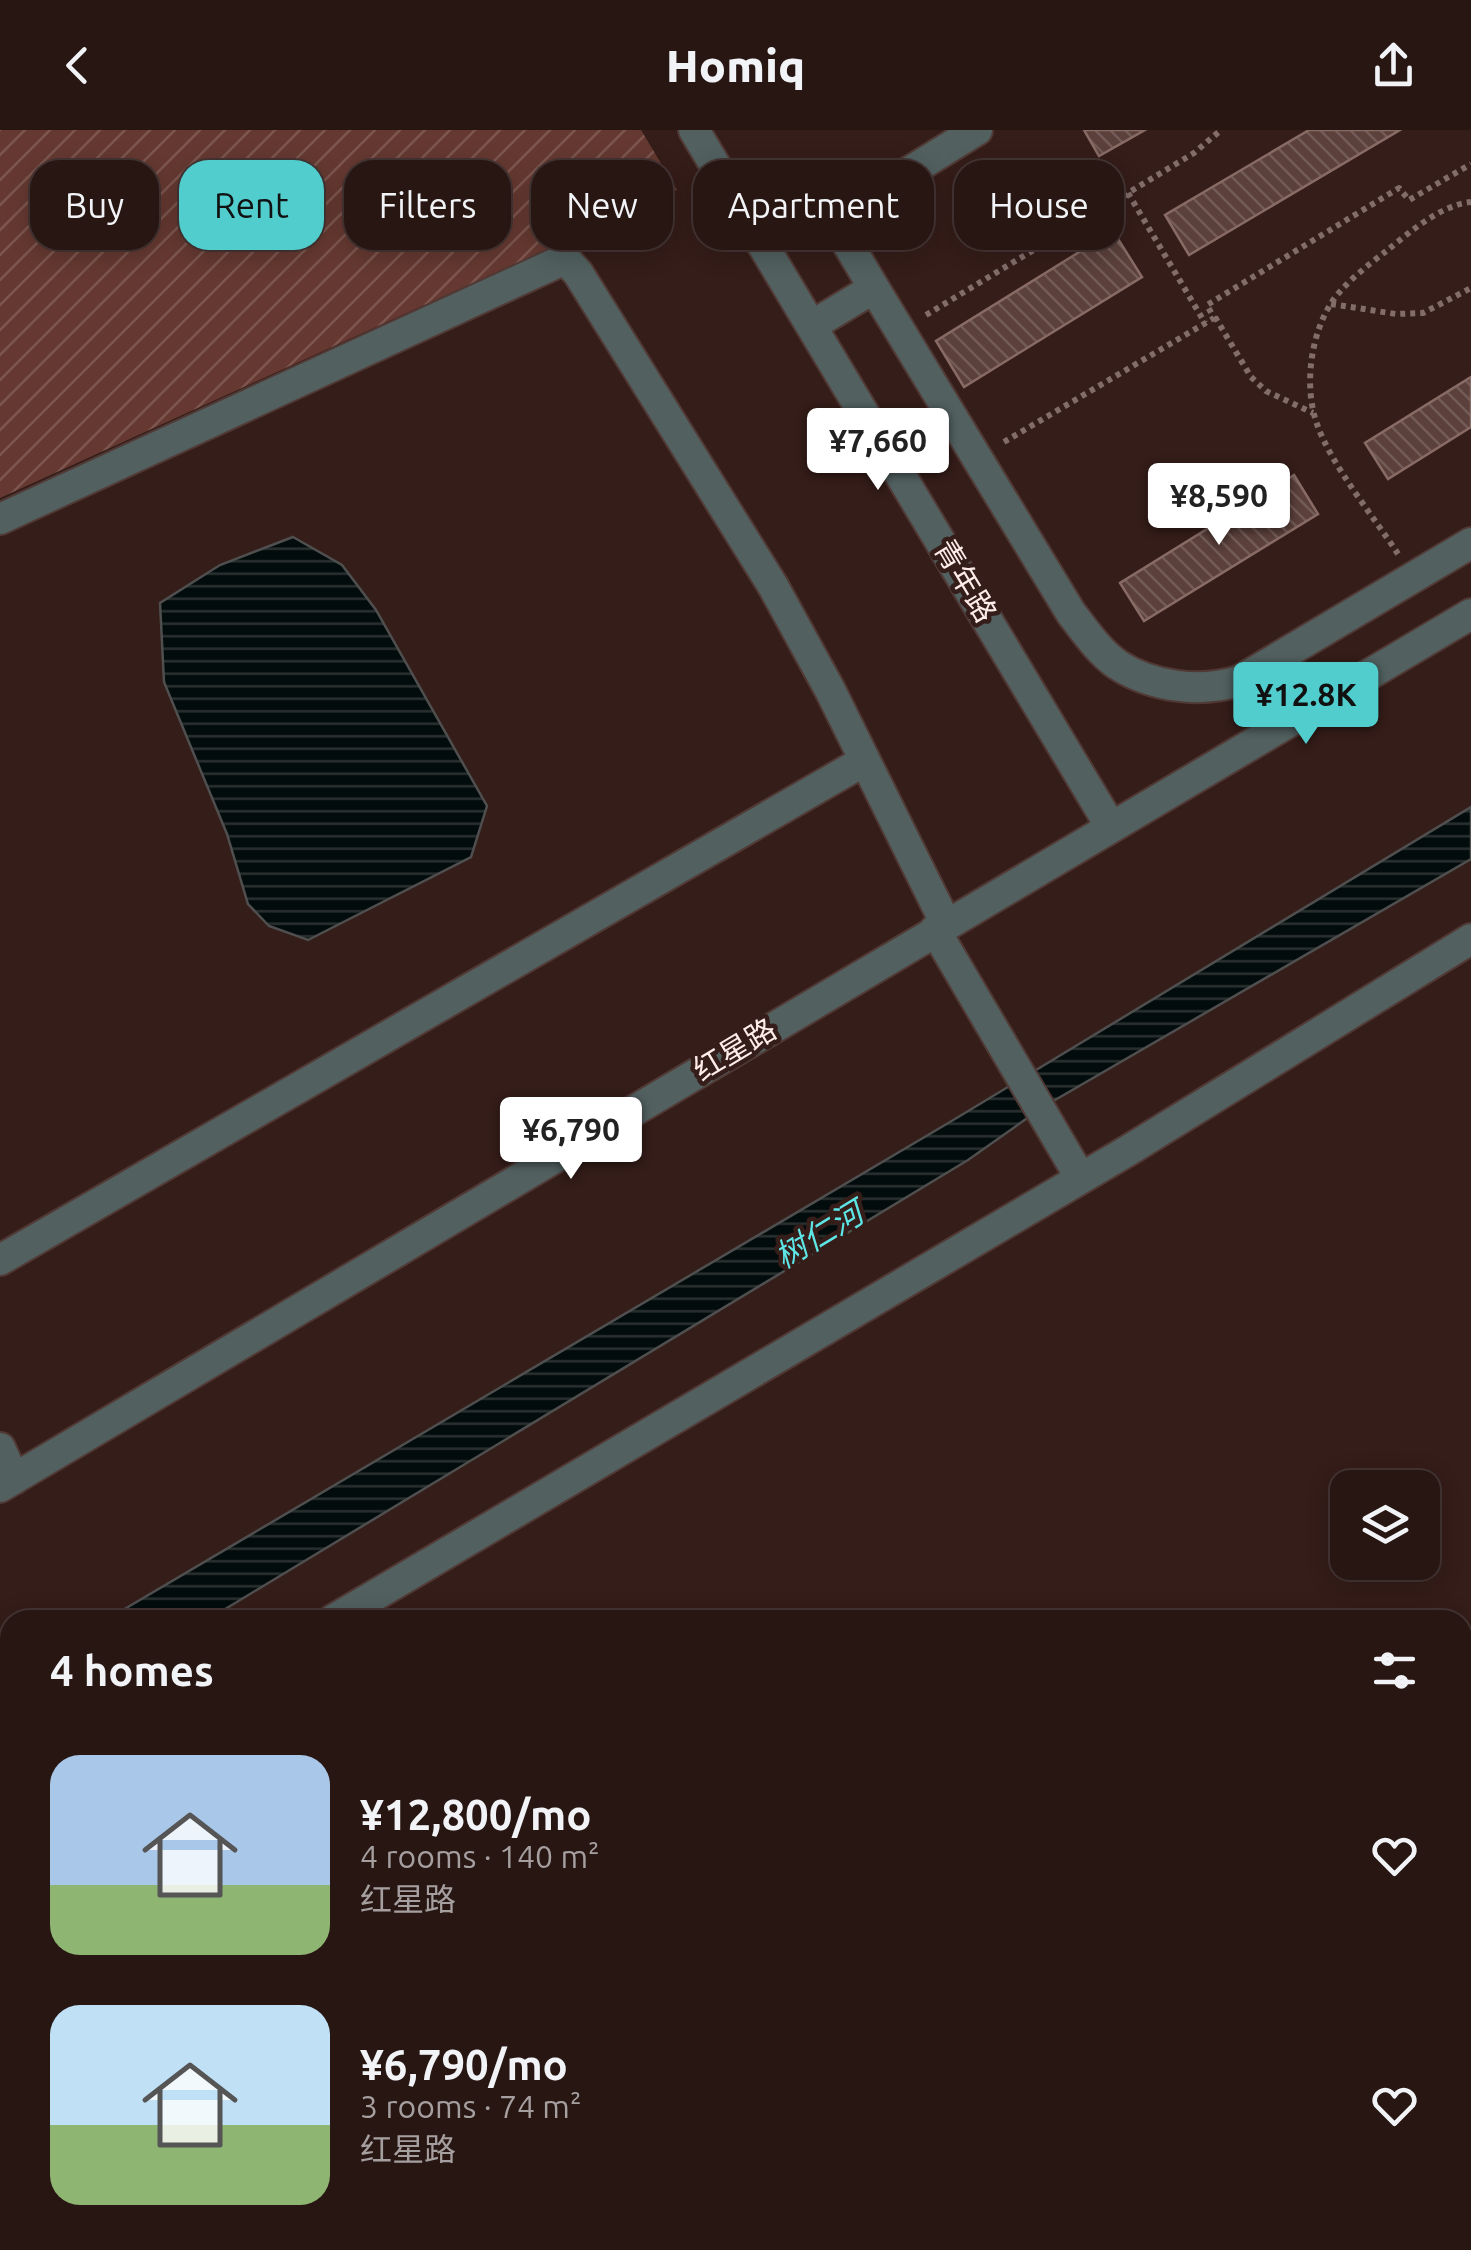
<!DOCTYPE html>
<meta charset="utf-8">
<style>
:root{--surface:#281613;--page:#342321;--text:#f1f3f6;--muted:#a59fa0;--line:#443533;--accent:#52cdce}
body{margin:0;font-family:Ubuntu,"Noto Sans SC",sans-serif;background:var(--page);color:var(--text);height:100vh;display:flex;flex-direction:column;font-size:38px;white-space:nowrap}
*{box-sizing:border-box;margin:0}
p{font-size:32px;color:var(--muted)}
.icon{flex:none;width:55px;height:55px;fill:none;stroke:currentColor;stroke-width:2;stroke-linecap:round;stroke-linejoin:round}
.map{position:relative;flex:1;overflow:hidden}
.side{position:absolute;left:0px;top:1480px;width:1472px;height:640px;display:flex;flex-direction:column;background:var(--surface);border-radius:30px 30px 0 0;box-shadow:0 5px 25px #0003,0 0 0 2px var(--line)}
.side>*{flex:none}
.hud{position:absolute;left:30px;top:30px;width:1412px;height:90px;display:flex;gap:20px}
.controls{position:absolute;left:1330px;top:1340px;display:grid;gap:20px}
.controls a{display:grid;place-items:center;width:110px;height:110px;border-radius:20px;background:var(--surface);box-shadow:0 5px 25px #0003,0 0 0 2px var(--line);font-size:50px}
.price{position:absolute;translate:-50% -85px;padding:0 22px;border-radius:10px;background:#fff;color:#222;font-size:32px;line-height:65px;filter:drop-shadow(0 2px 5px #0008)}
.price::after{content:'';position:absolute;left:50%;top:60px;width:30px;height:22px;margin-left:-15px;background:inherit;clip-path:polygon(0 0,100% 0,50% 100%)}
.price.selected{background:var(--accent);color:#111}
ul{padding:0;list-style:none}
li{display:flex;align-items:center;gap:30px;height:250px;padding:0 50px}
li span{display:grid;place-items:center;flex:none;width:280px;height:200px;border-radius:30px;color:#555}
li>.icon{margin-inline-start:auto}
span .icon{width:120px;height:120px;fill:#fffc;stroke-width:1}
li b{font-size:42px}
h2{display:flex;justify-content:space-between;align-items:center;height:120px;padding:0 50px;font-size:42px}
.chip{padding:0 35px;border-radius:30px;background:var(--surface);box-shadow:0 5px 25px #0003,0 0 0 2px var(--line);font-size:35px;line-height:90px}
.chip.selected{background:var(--accent);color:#111}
header{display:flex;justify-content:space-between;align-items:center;height:130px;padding:0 50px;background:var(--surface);font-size:45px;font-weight:800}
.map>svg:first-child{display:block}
.garden{fill:url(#garden-furrows)}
.water{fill:url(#water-rules);stroke:#4e4f4e;stroke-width:2.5}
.building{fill:url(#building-back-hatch);stroke:#886b65;stroke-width:2.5}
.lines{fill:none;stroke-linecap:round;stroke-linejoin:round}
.minor-casing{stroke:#513a36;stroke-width:34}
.path{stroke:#826d69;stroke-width:6;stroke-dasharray:5 5;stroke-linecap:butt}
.minor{stroke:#526060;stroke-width:30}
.labels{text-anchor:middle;stroke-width:9;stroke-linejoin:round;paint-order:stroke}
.street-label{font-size:30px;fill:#fdece9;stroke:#351d19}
.water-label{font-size:32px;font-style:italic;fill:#5ee5e6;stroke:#351d19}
</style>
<header><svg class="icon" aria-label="back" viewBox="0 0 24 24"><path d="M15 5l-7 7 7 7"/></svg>Homiq<svg class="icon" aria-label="share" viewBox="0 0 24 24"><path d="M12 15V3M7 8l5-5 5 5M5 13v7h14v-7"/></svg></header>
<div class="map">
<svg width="1471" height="2120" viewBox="0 0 1471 2120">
<defs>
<pattern id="garden-furrows" width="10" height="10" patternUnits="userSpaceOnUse" patternTransform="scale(2.5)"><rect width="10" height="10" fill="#653931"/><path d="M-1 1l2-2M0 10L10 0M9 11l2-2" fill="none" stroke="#7c564f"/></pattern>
<pattern id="water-rules" width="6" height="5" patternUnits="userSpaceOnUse" patternTransform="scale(2.5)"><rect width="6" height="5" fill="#030c0c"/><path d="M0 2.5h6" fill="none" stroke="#29302f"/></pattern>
<pattern id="building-back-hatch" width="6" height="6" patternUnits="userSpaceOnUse" patternTransform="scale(2.5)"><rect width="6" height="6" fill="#5b403b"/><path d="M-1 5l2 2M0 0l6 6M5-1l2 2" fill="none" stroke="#735c57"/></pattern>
</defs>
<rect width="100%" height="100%" fill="#351d19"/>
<path class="garden" d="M0 0H641L677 60 0 368Z"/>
<path class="water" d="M293 407 342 435 376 480 487 676 471 727 308 810 269 796 248 774 227 704 164 552 160 473 220 435Z
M1471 677V729L1043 977 968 1030 207 1490H106L950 992Z
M10 1547V1609L0 1615V1552Z"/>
<path class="building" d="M1084 0H1145L1099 26Z
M1309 0H1400L1189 125 1165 85Z
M1113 101 1142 147 964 257 936 211Z
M1471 247V297L1388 349 1365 313Z
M1294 345 1318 384 1144 491 1120 453Z
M1465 1534 1471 1547V1607L1462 1611Z
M1471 1850V1928L1462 1932V1854Z
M248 2110H270L276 2120H229Z
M1293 2111 1298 2120H1274Z"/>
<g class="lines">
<g class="minor-casing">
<path id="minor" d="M694 0 1111 697
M874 158 833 89 977 0
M813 195 874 158 1071 483C1085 501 1099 522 1118 535 1152 557 1200 563 1239 551L1471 413
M0 389 565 129 578 143 773 456 830 560 946 794
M935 800 1080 1047
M0 1130 864 631
M0 1318 14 1349
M0 1357 1471 484
M333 1490 1129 1020 1471 809
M0 1688 10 1682"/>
</g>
<path class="path" d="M1128 63 1205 193
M1331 174 1396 184 1423 183 1471 158
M926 185 1194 23 1221 0
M1215 187 1251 247 1266 261 1313 283
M1004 312 1214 188 1207 175 1399 58 1409 70 1471 34
M1398 424C1374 387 1331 335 1317 294 1304 258 1310 208 1330 175 1341 156 1368 135 1385 122 1409 103 1440 75 1471 72"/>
<use href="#minor" class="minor"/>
</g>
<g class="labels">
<g class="street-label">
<text transform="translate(965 451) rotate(59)" y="10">青年路</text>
<text transform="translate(735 920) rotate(-31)" y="10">红星路</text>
</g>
<g class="water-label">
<text transform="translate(819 1105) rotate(-31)" y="11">树仁河</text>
</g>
</g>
</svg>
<div class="controls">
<a><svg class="icon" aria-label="layers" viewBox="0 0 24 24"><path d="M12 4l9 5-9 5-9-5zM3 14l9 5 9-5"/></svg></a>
</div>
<b class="price" style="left:878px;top:363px">¥7,660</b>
<b class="price" style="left:1219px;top:418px">¥8,590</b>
<b class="price selected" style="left:1306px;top:617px">¥12.8K</b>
<b class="price" style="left:571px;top:1052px">¥6,790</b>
<div class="hud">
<a class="chip">Buy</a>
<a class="chip selected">Rent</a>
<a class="chip">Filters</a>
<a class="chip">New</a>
<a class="chip">Apartment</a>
<a class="chip">House</a>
</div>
<section class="side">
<h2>4 homes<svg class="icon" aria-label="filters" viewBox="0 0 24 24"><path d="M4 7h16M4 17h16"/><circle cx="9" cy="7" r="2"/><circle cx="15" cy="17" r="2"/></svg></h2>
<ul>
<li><span style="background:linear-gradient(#a9c7e8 65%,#8fb573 0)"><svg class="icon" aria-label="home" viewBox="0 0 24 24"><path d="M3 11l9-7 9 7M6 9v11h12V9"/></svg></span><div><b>¥12,800/mo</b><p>4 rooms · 140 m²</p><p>红星路</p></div><svg class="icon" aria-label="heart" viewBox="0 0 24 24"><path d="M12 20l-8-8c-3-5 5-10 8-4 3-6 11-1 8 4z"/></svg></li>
<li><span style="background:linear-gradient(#bfe0f5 60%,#8fb573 0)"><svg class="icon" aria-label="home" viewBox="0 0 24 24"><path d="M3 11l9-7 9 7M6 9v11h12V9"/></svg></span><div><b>¥6,790/mo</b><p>3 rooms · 74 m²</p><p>红星路</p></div><svg class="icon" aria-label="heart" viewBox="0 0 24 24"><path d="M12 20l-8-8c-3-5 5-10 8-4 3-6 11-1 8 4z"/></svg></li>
</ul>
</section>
</div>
